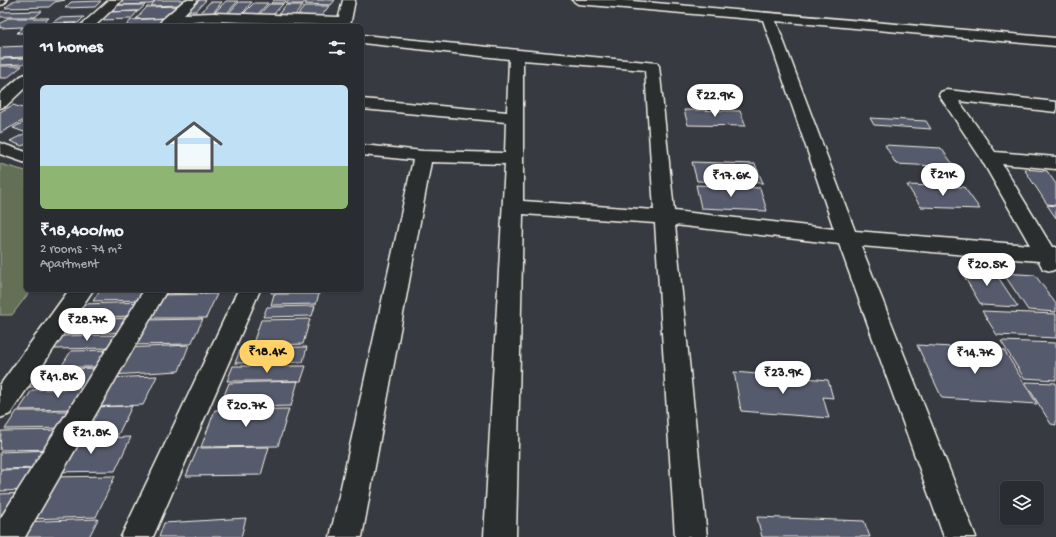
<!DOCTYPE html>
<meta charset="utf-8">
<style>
:root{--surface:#292c31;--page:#313439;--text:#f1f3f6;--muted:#a5a7ab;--line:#45484d;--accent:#ffd166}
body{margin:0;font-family:"Gochi Hand",sans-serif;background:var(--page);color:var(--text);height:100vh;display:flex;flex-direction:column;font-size:15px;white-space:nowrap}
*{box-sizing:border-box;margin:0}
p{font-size:13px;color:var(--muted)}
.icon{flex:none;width:22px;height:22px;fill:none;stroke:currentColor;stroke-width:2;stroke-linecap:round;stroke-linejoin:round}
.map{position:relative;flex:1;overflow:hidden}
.side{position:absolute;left:24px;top:24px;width:340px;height:268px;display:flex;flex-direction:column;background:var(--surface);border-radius:6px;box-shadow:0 1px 3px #0004,0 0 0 1px var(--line)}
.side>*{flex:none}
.buttons{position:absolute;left:1000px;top:481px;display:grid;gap:8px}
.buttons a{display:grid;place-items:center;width:44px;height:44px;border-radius:6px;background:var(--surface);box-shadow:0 1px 3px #0004,0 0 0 1px var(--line);font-size:20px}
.price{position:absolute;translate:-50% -34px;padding:0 9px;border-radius:14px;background:#fff;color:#222;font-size:13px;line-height:26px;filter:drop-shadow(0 1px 2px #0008)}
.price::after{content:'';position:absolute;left:50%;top:24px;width:12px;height:9px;margin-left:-6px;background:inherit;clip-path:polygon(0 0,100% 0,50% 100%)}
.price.selected{background:var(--accent);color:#111}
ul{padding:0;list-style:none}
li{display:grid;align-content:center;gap:8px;height:212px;padding:0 16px}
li+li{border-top:1px solid var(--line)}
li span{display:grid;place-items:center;height:124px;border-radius:6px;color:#555}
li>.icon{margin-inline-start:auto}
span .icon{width:72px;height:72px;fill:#fffc;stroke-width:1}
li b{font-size:17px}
h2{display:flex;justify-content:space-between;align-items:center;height:48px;padding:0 16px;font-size:17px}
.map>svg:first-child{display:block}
.green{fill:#646f56;stroke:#acb09f}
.building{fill:#555a6c;stroke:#f4f1e8}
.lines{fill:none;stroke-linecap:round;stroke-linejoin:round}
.street-casing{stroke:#f4f1e8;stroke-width:3}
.street{fill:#2a2d2e;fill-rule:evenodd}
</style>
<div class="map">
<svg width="1056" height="537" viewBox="0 0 1056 537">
<rect width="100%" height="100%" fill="#373a41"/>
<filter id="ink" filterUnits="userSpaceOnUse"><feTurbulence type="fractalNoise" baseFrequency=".025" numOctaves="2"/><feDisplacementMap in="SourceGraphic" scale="8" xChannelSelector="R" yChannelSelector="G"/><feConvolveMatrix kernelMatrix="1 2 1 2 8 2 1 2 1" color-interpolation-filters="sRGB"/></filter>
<g filter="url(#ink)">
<path class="green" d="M0 164 26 171V290H31L12 315H0Z"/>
<path class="building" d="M15 0H65L55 2 49 7 5 8Z
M122 0H155L151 4 118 5Z
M156 0H184L180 5 151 6Z
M193 0H206L196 11H182Z
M274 0H287L284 3H271Z
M289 0H306L303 4H286Z
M308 0H335L331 5 305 4Z
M101 1 95 7 65 8 71 2Z
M226 1H238L227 13H214Z
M210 2H222L212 14H199Z
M239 2H252L242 14H228Z
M254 3H268L256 16 242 15Z
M269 4H283L271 17H257Z
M113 5H145L139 11 106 12Z
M286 5H303L292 19 275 18Z
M179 6 169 18 136 19 147 7Z
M305 6H329L320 18 296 17Z
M42 11 35 17H0V12Z
M138 11 131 19 99 20 107 12Z
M84 17 78 23H52L59 18Z
M8 18H49L39 26H26V33H17L23 27 0 28V24Z
M167 18 162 26H126L131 20Z
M244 21 277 25 238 26Z
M76 23 73 26H56L58 24Z
M26 46V57L0 58V49L2 47Z
M26 58V62L23 64 0 65V59Z
M0 66H22L7 78H0Z
M13 105 26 109V119L0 133V112Z
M684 110 740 111 746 126 688 125Z
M870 118 926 121 931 129 874 125Z
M26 121V131L24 132 13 128Z
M26 133V144L22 146 10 141Z
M885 145 941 148 955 167 896 164Z
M692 162 755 164 763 183 697 181Z
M1024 169 1047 171 1056 184V205L1047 204Z
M696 185 760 188 767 211 701 208Z
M907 185 964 187 980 209 921 207Z
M1047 205 1056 206V218Z
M958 266 992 268 1018 307 981 305Z
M1003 273 1035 275 1056 304V312L1028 310Z
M100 290H152L147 300 93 301Z
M164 290H221L220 292 162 294Z
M272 290H320L319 292 271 293Z
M217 294 206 318H146L159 295Z
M274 294H319L316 304 271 305Z
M142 302 135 316 75 318 84 304Z
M315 306 312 316 263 317 267 307Z
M982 311 1056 314V338L997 335Z
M133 318 126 332 66 335 75 320Z
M203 319 191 344 128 345 142 320Z
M310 319 303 344 252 346 261 320Z
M121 335 114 348 53 349 62 336Z
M1001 341 1056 343V380L1024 378Z
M189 345 179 371 111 375 125 348Z
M917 345 1004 350 1037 404 942 398Z
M307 347 303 362 235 363 241 348Z
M111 350 102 367H61L71 351Z
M233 366H306L301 381H227Z
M104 368 94 386 28 387 40 369Z
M734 372 828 380 833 398 823 397 829 418 741 411Z
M157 376 143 405 89 407 104 378Z
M298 381 291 406 219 408 229 383Z
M1025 382 1056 383V425L1051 424Z
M95 388 84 409 19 410 32 390Z
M132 406 117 437 72 438 89 407Z
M289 409 278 446 201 447 215 410Z
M17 411H81L71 428 5 429Z
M71 430 60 449 0 450 1 431Z
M131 437 115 471 50 472 69 439Z
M269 447 261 475 186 476 198 448Z
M53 450 43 468 0 469V452Z
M40 469 29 490 0 491V470Z
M115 476 96 517 26 519 50 477Z
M24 493 12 514H0V494Z
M757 517 864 521 870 537H762Z
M246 518 241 537H159L164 523Z
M98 519 89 537H12L20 522Z"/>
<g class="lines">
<g class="street-casing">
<path id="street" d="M0 0H7L4 4 0 5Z
M109 0H122L95 26H80Z
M185 0H198L184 14 213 13 339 17 343 0H355L350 26 213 21 175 23 171 26H162L160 23 162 20Z
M572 0H621L1056 38V46L776 21 855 231 1030 245 980 157 939 95 941 92 947 90 1056 102V112L959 101 995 152 1056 157V169L1002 164 1052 247H1056V269L1051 271 1043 269 1039 261 861 246 976 537H944L839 244 675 225 707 537H675L655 223 523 214 516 537H484L505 164 431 162 362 537H330L413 160 362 155V145L423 151 505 153 506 122 362 109V99L507 112 509 59 362 43V35L657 63 659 66 674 211 834 229 763 20 578 4ZM523 60 645 70 654 210 523 201Z
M26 74V87L6 106 0 108V94L21 76Z
M0 143 26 152V163L0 154Z
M69 290H93L10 414 0 418V385Z
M144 290H167L25 537H0V519Z
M238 290H260L153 537H121Z"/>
</g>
<use href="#street" class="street"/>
</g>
</g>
</svg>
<div class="buttons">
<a><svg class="icon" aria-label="layers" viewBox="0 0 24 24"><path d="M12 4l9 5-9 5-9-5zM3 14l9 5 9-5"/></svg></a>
</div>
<b class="price" style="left:715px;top:118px">₹22.9K</b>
<b class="price" style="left:943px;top:197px">₹21K</b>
<b class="price" style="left:731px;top:198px">₹17.6K</b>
<b class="price" style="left:987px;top:287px">₹20.5K</b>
<b class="price" style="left:87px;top:342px">₹28.7K</b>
<b class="price selected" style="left:267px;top:374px">₹18.4K</b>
<b class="price" style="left:975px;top:375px">₹14.7K</b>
<b class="price" style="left:783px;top:395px">₹23.9K</b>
<b class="price" style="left:58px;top:399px">₹41.8K</b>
<b class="price" style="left:246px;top:428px">₹20.7K</b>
<b class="price" style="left:91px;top:455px">₹21.8K</b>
<section class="side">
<h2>11 homes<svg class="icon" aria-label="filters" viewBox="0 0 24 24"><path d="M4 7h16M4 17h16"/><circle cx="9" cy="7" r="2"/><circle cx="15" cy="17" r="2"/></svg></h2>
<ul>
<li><span style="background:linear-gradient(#bfe0f5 65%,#8fb573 0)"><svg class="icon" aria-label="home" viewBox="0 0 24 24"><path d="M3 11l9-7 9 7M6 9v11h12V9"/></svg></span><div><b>₹18,400/mo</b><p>2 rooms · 74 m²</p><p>Apartment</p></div></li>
</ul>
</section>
</div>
